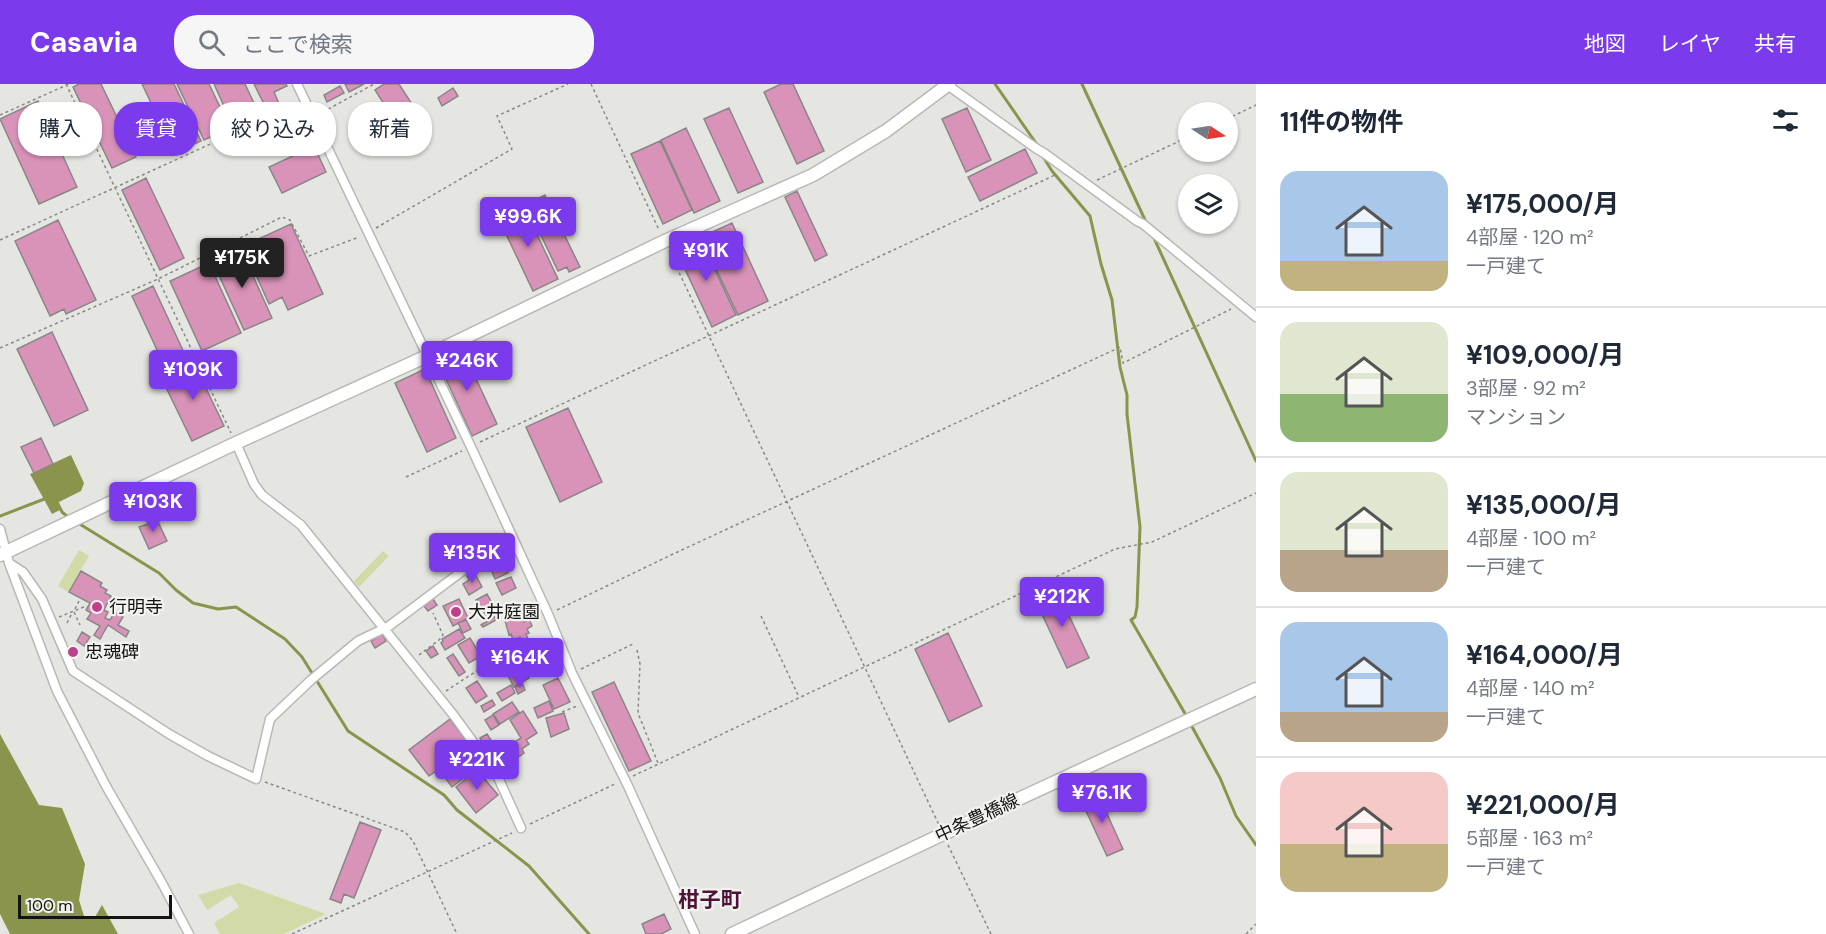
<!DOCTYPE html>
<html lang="ja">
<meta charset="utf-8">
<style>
:root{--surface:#fff;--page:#f6f6f7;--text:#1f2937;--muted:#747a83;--line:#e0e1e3;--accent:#7c3aed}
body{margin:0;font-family:"DM Sans","Noto Sans JP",sans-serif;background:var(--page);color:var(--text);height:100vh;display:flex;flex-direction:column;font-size:22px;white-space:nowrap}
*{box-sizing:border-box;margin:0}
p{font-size:20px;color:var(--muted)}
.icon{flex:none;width:33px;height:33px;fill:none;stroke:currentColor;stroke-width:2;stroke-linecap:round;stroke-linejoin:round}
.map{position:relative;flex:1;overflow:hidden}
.panel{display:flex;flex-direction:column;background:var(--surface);width:570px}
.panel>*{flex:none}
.guide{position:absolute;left:18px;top:18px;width:570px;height:54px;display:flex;gap:12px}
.needle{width:39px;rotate:102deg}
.tools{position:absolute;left:1178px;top:18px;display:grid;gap:12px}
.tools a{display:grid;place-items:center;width:60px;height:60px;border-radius:50%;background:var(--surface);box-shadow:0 2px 4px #0004;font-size:30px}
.scale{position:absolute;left:18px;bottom:15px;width:154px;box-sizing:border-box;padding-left:6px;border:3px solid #141413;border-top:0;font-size:16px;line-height:21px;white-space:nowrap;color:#141413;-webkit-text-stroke:4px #f2f3ef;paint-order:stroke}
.price{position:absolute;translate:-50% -51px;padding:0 14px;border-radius:6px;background:var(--accent);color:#fff;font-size:20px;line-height:39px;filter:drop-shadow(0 2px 3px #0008)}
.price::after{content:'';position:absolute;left:50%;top:36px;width:18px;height:14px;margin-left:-9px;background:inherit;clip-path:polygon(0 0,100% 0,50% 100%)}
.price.selected{background:#222;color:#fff}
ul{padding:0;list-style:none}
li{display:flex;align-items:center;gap:18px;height:150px;padding:0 24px}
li+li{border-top:2px solid var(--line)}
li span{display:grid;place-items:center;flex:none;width:168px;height:120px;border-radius:18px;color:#555}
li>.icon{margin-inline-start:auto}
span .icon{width:72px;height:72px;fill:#fffc;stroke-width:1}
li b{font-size:26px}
h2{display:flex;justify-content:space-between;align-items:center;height:72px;padding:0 24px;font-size:26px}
.tag{padding:0 21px;border-radius:24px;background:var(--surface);box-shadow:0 2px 4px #0004;font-size:21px;line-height:54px}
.tag.selected{background:var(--accent);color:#fff}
header{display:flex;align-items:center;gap:36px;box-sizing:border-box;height:84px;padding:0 30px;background:var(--accent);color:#fff}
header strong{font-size:28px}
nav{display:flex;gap:33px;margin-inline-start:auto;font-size:21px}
.search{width:420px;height:54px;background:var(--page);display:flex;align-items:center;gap:15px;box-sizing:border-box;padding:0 21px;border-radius:24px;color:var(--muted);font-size:22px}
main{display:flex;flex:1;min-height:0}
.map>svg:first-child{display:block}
.green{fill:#d2daa8}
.water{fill:#8b944c}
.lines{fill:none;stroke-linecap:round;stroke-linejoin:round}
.stream{stroke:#8b944c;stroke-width:3}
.building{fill:#d993b8;stroke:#8a8687;stroke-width:1.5}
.street-casing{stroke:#b8b9b5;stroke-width:11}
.secondary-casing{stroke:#b8b9b5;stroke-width:15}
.path{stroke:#888986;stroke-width:1.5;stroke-dasharray:3 3;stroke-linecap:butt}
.street{stroke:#fff;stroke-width:8}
.secondary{stroke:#fff;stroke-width:12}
.poi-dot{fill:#be408d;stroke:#f2f3ef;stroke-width:2}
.labels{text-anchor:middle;stroke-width:4.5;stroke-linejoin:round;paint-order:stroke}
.poi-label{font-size:18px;fill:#141413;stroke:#f2f3ef;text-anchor:start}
.street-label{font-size:18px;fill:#141413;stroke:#f2f3ef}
.quarter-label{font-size:21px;font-weight:bold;fill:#501338;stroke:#f2f3ef}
</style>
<header>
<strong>Casavia</strong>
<div class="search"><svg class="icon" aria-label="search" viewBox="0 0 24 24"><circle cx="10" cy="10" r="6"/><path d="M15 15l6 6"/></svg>ここで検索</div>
<nav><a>地図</a><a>レイヤ</a><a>共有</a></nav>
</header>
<main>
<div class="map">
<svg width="1256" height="850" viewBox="0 0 1256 850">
<rect width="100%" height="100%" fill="#e5e6e2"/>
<path class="green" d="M79 466 89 472 68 508 58 502Z
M383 467 389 472 359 503 354 497Z
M239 799 326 830 284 850H220L214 839 239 823 231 811 207 826 198 811Z"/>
<path class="water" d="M71 371 84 399 81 407 57 419 60 426 52 430 30 390Z
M0 650 39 721 62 724 85 780 79 816 84 832 95 833 102 821 118 850H10L0 830Z"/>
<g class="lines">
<path class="stream" d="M995 0 1038 62
M1082 0 1146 138
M1042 71 1052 87 1090 132 1101 180 1112 216 1120 283 1127 311V330L1140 443 1137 523 1135 533 1131 536 1187 633
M1153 152 1256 377
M56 416 62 428 69 434
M0 432 47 414
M78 439 159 489 176 506 193 519 218 525 236 523 285 555 302 573 348 647 444 711 457 726 529 782 589 850
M1190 639 1220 694 1236 732 1256 761"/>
</g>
<path class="building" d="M79 0H101L136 73 112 84 73 3Z
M142 0H174L201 57 175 69Z
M177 0H209L230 44 204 56Z
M214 0H245L259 30 233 42Z
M254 0H286L287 2 274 8 279 20 267 26Z
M345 0H364L349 8Z
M384 0H399L419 31 399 44 375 6Z
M781 0H793L824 67 797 80 764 8Z
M340 2 344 9 327 18 324 11Z
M453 4 458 12 442 22 438 14Z
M38 17 77 103 39 120 0 35Z
M729 24 763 98 738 109 704 35Z
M967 24 991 76 966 88 942 35Z
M686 44 720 117 694 129 661 56Z
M660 57 692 126 663 140 631 70Z
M314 62 326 88 282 109 269 83Z
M1025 65 1037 89 980 117 968 93Z
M146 94 184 174 160 186 122 106Z
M797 107 827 171 815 177 785 113Z
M545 111 580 183 569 188 567 183 558 187 526 120Z
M523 121 558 195 533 207 498 133Z
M58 136 96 216 66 230 64 225 50 232 15 157Z
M732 139 768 217 738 231 701 153Z
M291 140 323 210 288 226 282 213 269 220 243 162Z
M700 154 736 231 712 243 676 166Z
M240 163 272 234 244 246 212 176Z
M209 179 241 249 202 267 170 197Z
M153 202 186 273 165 283 132 212Z
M52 248 88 326 54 342 17 265Z
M454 267 456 271 463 267 497 340 472 352 437 275Z
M193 277 224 342 192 357 161 293Z
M425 285 456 354 427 368 395 299Z
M568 324 602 398 560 418 526 343Z
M41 354 53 380 34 389 21 363Z
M151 432 154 437 157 436 167 457 149 465 139 443 148 440 146 435Z
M500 473 508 489 495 495 488 478Z
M81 487 102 499 100 502 107 506 105 509 111 512 104 526 108 528 105 534 110 536 115 528 123 533 118 541 129 547 126 553 108 541 100 555 94 551 100 542 87 535 91 529 86 526 90 519 69 508Z
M474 488 482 503 469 511 463 500 469 496 467 492Z
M511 493 516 504 502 511 496 499Z
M1056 504 1089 574 1067 584 1035 515Z
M487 510 497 528 494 533 496 536 483 543 481 541 489 536 476 516Z
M433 515 437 521 428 527 424 522Z
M459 515 468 534 453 542 443 522Z
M519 526 524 538 529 535 532 542 527 545 529 549 526 550 528 555 522 558 520 553 513 556 511 550 509 551 504 533Z
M466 536 471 545 463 549 458 539Z
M459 545 465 554 445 566 441 559 443 557 442 555Z
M82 548 90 553 84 562 77 557Z
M948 549 982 622 949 638 915 565Z
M382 550 386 557 375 564 371 557Z
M470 554 481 572 469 579 458 561Z
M518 560 522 568 516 571 512 563Z
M433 562 438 570 431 574 426 567Z
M500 569 505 578 484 590 479 581Z
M453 570 465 588 459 592 447 574Z
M517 574 529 594 514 603 503 582Z
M558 594 570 618 554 625 543 601Z
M477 597 487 612 476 619 466 604Z
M614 598 651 677 629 687 592 608Z
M522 599 525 606 518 610 515 603Z
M511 601 515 609 502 617 497 609Z
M492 616 495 621 484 628 481 622Z
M549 617 553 627 538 634 534 624Z
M512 618 519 628 500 640 493 630Z
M523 627 537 649 526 656 529 660 522 665 524 669 513 677 505 664 521 654 510 636Z
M564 629 569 645 551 653 546 634Z
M493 631 499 641 491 646 485 636Z
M450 635 483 679 452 703 439 685 429 692 409 666Z
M487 650 494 661 488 666 480 654Z
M477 686 498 711 476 729 456 703Z
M1091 709 1093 713 1098 710 1123 765 1107 772 1080 714Z
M360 738 381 746 354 814 344 810 341 819 330 815Z
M664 830 671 845 661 850H646L642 840Z"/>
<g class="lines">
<g class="street-casing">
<path id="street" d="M297 0 471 363 548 530 572 589 628 702 695 850
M946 0 1037 65 1044 69 1137 137 1143 140 1256 233
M236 359 254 400 262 411 301 441 455 633 497 691 521 744
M0 445 9 479 57 607 106 702 162 799 189 850
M9 479 23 488 42 515 73 587 169 650 208 672 256 695 270 635 311 596 358 557 389 542 473 479 513 456"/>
</g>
<g class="secondary-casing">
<path id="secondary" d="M0 471 236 359 427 272 665 157 813 91 886 47 949 0
M732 850 943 750 1256 605"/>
</g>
<path class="path" d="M66 0 231 349
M591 0 659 146
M323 28 374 0
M0 31 69 0
M1227 35 1256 21
M1097 96 1188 53
M376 144 512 65 497 32 568 0
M0 156 296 21
M669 167 939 741
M0 264 158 195 282 133 290 136 309 172 359 153
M480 358 1055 91
M406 393 462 367
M75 525 79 517
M557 526 671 471 1116 265 1120 263 1123 279 1231 225
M74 528 80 541
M761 532 799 613
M59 533 86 522
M67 539 72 529
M637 566 640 580 638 629 658 679
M419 571 439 556 443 551 433 529
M581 585 633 560
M446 607 478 586
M562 628 577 622
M633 692 1115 465 1152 458 1256 409
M265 698 405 748 413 757 457 850
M530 740 615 700
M948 761 991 850
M292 850 512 749
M1246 850 1256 840"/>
<use href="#street" class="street"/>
<use href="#secondary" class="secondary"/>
</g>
<g class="poi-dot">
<circle cx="97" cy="523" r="6"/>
<circle cx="456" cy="528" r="6"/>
<circle cx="73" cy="568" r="6"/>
</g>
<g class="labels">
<g class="poi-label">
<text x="109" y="529">行明寺</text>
<text x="468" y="534">大井庭園</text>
<text x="85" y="574">忠魂碑</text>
</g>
<g class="street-label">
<text transform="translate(977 734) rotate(-25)" y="6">中条豊橋線</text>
</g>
<g class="quarter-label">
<text x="710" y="823">柑子町</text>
</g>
</g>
</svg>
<div class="tools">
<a><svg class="needle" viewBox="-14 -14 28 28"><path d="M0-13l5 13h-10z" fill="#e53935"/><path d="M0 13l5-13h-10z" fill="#747a83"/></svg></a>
<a><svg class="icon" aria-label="layers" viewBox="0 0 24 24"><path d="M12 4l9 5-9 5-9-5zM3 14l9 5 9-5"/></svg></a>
</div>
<div class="scale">100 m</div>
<b class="price" style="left:528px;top:164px">¥99.6K</b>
<b class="price" style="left:706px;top:198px">¥91K</b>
<b class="price selected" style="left:242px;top:205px">¥175K</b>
<b class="price" style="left:467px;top:308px">¥246K</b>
<b class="price" style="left:193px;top:317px">¥109K</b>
<b class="price" style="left:153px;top:449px">¥103K</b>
<b class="price" style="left:472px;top:500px">¥135K</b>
<b class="price" style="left:1062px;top:544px">¥212K</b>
<b class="price" style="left:520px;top:605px">¥164K</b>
<b class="price" style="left:477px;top:707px">¥221K</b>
<b class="price" style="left:1102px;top:740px">¥76.1K</b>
<div class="guide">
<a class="tag">購入</a>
<a class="tag selected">賃貸</a>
<a class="tag">絞り込み</a>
<a class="tag">新着</a>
</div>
</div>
<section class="panel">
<h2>11件の物件<svg class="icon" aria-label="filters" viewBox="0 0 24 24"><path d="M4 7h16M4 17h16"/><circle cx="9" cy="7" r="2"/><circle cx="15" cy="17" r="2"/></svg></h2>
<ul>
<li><span style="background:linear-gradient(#a9c7e8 75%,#c2b280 0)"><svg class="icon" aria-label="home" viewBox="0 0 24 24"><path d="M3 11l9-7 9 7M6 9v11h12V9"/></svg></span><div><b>¥175,000/月</b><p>4部屋 · 120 m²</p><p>一戸建て</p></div></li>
<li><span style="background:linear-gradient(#dfe7d0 60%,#8fb573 0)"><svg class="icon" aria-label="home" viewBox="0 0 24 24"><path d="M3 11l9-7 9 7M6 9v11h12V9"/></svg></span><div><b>¥109,000/月</b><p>3部屋 · 92 m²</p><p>マンション</p></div></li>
<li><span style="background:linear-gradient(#dfe7d0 65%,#b9a48a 0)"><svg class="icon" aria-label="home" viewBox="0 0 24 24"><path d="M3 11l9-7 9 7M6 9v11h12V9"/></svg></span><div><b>¥135,000/月</b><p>4部屋 · 100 m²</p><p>一戸建て</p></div></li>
<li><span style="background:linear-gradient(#a9c7e8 75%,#b9a48a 0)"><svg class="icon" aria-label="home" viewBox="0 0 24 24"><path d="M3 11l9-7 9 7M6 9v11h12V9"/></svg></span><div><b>¥164,000/月</b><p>4部屋 · 140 m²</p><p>一戸建て</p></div></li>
<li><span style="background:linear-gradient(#f6c9c9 60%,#c2b280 0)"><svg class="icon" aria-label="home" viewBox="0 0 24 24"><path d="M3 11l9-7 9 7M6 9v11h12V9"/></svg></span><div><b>¥221,000/月</b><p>5部屋 · 163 m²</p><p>一戸建て</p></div></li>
</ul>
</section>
</main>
